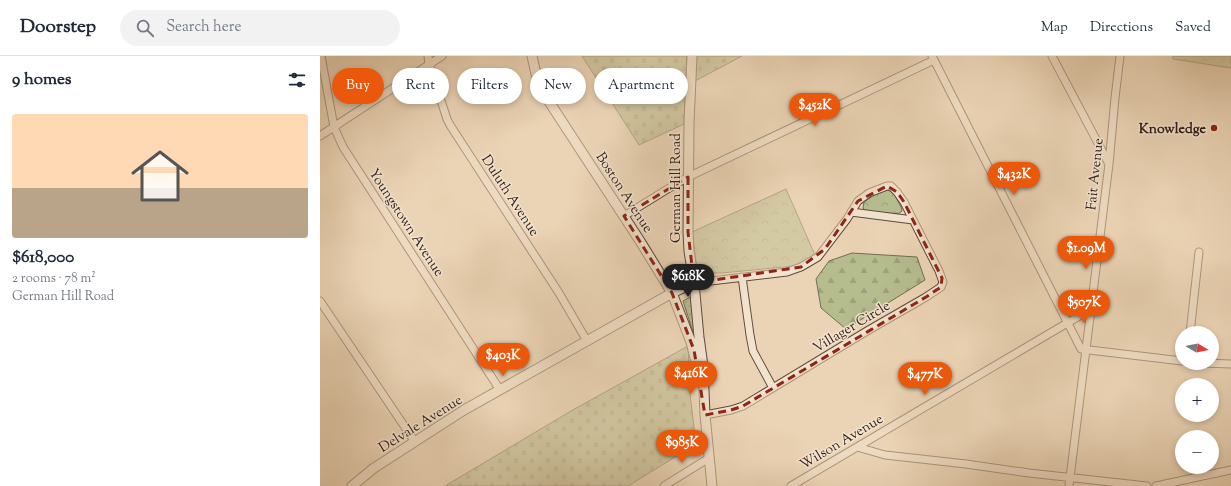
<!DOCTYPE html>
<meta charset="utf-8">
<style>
:root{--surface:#fff;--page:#f2f2f3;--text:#1f2937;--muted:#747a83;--line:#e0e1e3;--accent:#ea580c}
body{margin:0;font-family:"Sorts Mill Goudy",serif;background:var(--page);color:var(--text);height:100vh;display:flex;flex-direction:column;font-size:15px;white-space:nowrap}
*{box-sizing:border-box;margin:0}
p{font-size:13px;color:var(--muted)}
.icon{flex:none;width:22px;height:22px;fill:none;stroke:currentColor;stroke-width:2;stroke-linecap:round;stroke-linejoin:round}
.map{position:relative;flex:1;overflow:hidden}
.drawer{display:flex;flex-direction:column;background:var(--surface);width:320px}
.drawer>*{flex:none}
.banner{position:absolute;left:12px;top:12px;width:380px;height:36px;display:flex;gap:8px}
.needle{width:26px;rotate:100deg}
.controls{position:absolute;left:855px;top:270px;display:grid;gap:8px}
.controls a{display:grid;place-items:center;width:44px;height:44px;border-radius:50%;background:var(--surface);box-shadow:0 2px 6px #0003;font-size:20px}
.price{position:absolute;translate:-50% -34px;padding:0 9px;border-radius:14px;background:var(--accent);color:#fff;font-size:13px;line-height:26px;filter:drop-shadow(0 1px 2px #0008)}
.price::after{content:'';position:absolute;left:50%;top:24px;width:12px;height:9px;margin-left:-6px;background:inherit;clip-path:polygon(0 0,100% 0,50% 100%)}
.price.on{background:#222;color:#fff}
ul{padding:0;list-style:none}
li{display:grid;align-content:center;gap:8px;height:212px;padding:0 12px}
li+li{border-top:1px solid var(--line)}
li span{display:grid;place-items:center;height:124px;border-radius:4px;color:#555}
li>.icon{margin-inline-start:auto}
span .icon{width:72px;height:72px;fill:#fffc;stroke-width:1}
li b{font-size:17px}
h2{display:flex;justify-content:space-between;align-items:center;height:48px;padding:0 12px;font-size:17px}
.pill{padding:0 14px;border-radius:18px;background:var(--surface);box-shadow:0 2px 6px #0003;font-size:14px;line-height:36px}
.pill.on{background:var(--accent);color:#fff}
header{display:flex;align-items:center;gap:24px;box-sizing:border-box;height:56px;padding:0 20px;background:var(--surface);border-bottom:1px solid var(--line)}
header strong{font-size:19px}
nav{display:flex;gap:22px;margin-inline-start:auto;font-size:14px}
.search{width:280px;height:36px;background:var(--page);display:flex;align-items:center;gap:10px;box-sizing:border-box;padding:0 14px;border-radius:22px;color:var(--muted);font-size:15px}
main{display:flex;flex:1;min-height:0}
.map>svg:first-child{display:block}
.grass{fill:url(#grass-dots);stroke:#736d52}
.forest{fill:url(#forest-firs);stroke:#736d52}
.cemetery{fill:url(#cemetery-stones);stroke:#736d52}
.park{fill:url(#park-crowns);stroke:#736d52}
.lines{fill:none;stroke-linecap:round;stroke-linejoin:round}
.minor-casing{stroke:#604b3d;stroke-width:9}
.tertiary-casing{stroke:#604b3d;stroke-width:11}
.minor{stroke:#f2e3cf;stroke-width:7}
.tertiary{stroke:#f2e3cf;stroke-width:9}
.marked{fill:none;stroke:#8f2418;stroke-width:3;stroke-dasharray:8 5;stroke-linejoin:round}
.poi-dot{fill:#8f2418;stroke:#f2e3cf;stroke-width:1.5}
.labels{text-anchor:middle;stroke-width:3;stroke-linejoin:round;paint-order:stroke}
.poi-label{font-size:14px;font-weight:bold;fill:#311d15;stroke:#f2e3cf;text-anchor:end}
.street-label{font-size:14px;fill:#311d15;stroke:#f2e3cf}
</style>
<header>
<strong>Doorstep</strong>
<div class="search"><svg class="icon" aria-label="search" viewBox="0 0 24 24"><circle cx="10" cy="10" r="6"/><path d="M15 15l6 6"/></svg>Search here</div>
<nav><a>Map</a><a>Directions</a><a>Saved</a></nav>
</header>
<main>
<section class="drawer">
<h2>9 homes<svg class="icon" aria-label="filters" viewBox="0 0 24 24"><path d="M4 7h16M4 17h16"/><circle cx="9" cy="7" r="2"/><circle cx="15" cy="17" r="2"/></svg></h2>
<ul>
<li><span style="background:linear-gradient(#ffd9b3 60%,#b9a48a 0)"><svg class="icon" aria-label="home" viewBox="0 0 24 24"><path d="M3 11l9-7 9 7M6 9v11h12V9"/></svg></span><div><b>$618,000</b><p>2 rooms · 78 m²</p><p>German Hill Road</p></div></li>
</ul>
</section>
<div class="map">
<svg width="911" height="430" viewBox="0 0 911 430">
<defs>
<pattern id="grass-dots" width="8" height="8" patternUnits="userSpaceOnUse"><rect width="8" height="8" fill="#b5bd8f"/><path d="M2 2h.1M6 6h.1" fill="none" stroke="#9ca27a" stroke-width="1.8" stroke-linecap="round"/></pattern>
<pattern id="forest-firs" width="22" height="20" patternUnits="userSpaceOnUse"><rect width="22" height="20" fill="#b5bd8f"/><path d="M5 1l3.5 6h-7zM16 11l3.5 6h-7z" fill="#9ca27a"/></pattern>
<pattern id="cemetery-stones" width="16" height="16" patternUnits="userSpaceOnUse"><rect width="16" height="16" fill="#b5bd8f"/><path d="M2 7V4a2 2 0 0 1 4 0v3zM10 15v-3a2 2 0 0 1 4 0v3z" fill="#9ca27a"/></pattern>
<pattern id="park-crowns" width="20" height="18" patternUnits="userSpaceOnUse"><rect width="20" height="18" fill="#b5bd8f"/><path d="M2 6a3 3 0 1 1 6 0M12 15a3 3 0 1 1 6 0" fill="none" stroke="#9ca27a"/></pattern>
</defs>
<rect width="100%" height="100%" fill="#ebd4b5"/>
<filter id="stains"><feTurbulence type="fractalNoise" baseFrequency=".005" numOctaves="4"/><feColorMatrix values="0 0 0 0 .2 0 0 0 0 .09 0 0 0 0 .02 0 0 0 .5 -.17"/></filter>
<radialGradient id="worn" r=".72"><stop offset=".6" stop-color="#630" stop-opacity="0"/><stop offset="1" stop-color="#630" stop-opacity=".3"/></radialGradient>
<path class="grass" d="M372 240 376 285 363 245Z"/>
<path class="forest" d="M532 197 597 201 605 224 526 273 501 252 496 223 509 205Z"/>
<path class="cemetery" d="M262 0H367L364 68 319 89Z
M377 0H422L375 25Z
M368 290 370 338 376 388 308 430H125L251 355Z"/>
<path class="park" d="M853 0H911V12L853 3Z
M466 133 495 199 474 210 402 217H383L377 213 372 176Z
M567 134 573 136 581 151 582 155 578 158 546 155 543 152 544 146 557 137Z"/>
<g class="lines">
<g class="minor-casing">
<path id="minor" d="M1 0 14 71 23 91 180 334
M108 0 109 8 127 63 130 69 239 237 267 285
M612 0 761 293 862 305
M732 0 789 108
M0 80 122 0
M531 156 593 164
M304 160 346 134 368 121 614 4
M422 221 430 279 433 295 453 332
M374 227 467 216 481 211 498 201 527 163 538 145 549 137 567 130H571L577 136 584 146 619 215 623 226 621 231 606 241 547 275 423 350 411 354 385 359
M0 245 95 386
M870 277 879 196
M882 307 911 308
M537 391 565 399 646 408 709 417 827 430
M344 430 389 402
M471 430 771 253
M749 430 789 108 795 42 800 0
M836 430 911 414"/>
</g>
<g class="tertiary-casing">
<path id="tertiary" d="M212 0 216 18 228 44 320 185 352 237 371 286 379 318
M372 0 369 67 368 176 369 195 374 227 379 281 383 310 385 359 392 430
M32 430 54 412 144 354 352 237 374 227"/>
</g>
<use href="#minor" class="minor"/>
<use href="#tertiary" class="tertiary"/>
</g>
<path d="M0 0H911V430H0ZM368 121V176L374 227 481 211 505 193 538 145 567 130 577 136 584 146 622 222 621 231 606 241 423 350 411 354 385 359 374 294 352 237 304 160Z" fill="#ebd4b5" fill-opacity=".55" fill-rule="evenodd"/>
<path class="marked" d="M368 121V176L374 227 481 211 505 193 538 145 567 130 577 136 584 146 622 222 621 231 606 241 423 350 411 354 385 359 374 294 352 237 304 160Z"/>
<circle class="poi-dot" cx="894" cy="72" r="4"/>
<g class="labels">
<g class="poi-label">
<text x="886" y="77">Knowledge</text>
</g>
<g class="street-label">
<text transform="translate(774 118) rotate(-84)" y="5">Fait Avenue</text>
<text transform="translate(355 132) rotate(-90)" y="5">German Hill Road</text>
<text transform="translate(305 136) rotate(57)" y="5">Boston Avenue</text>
<text transform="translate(191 139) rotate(57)" y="5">Duluth Avenue</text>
<text transform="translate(87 166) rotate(57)" y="5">Youngstown Avenue</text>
<text transform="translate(531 270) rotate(-31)" y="5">Villager Circle</text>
<text transform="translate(100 367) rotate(-32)" y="5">Delvale Avenue</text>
<text transform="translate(521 385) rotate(-31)" y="5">Wilson Avenue</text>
</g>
</g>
<rect width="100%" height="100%" filter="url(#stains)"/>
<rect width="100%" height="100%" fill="url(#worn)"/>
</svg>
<div class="controls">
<a><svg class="needle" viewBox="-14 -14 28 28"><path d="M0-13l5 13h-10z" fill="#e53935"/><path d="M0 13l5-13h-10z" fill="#747a83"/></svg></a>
<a>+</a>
<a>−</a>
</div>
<b class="price" style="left:495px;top:71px">$452K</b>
<b class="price" style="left:694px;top:140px">$432K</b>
<b class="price" style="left:766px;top:214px">$1.09M</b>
<b class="price on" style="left:368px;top:242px">$618K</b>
<b class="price" style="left:764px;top:268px">$507K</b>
<b class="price" style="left:183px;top:321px">$403K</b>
<b class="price" style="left:371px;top:339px">$416K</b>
<b class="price" style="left:605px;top:340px">$477K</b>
<b class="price" style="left:362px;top:408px">$985K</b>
<div class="banner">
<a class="pill on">Buy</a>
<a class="pill">Rent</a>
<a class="pill">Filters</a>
<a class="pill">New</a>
<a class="pill">Apartment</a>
</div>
</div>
</main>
